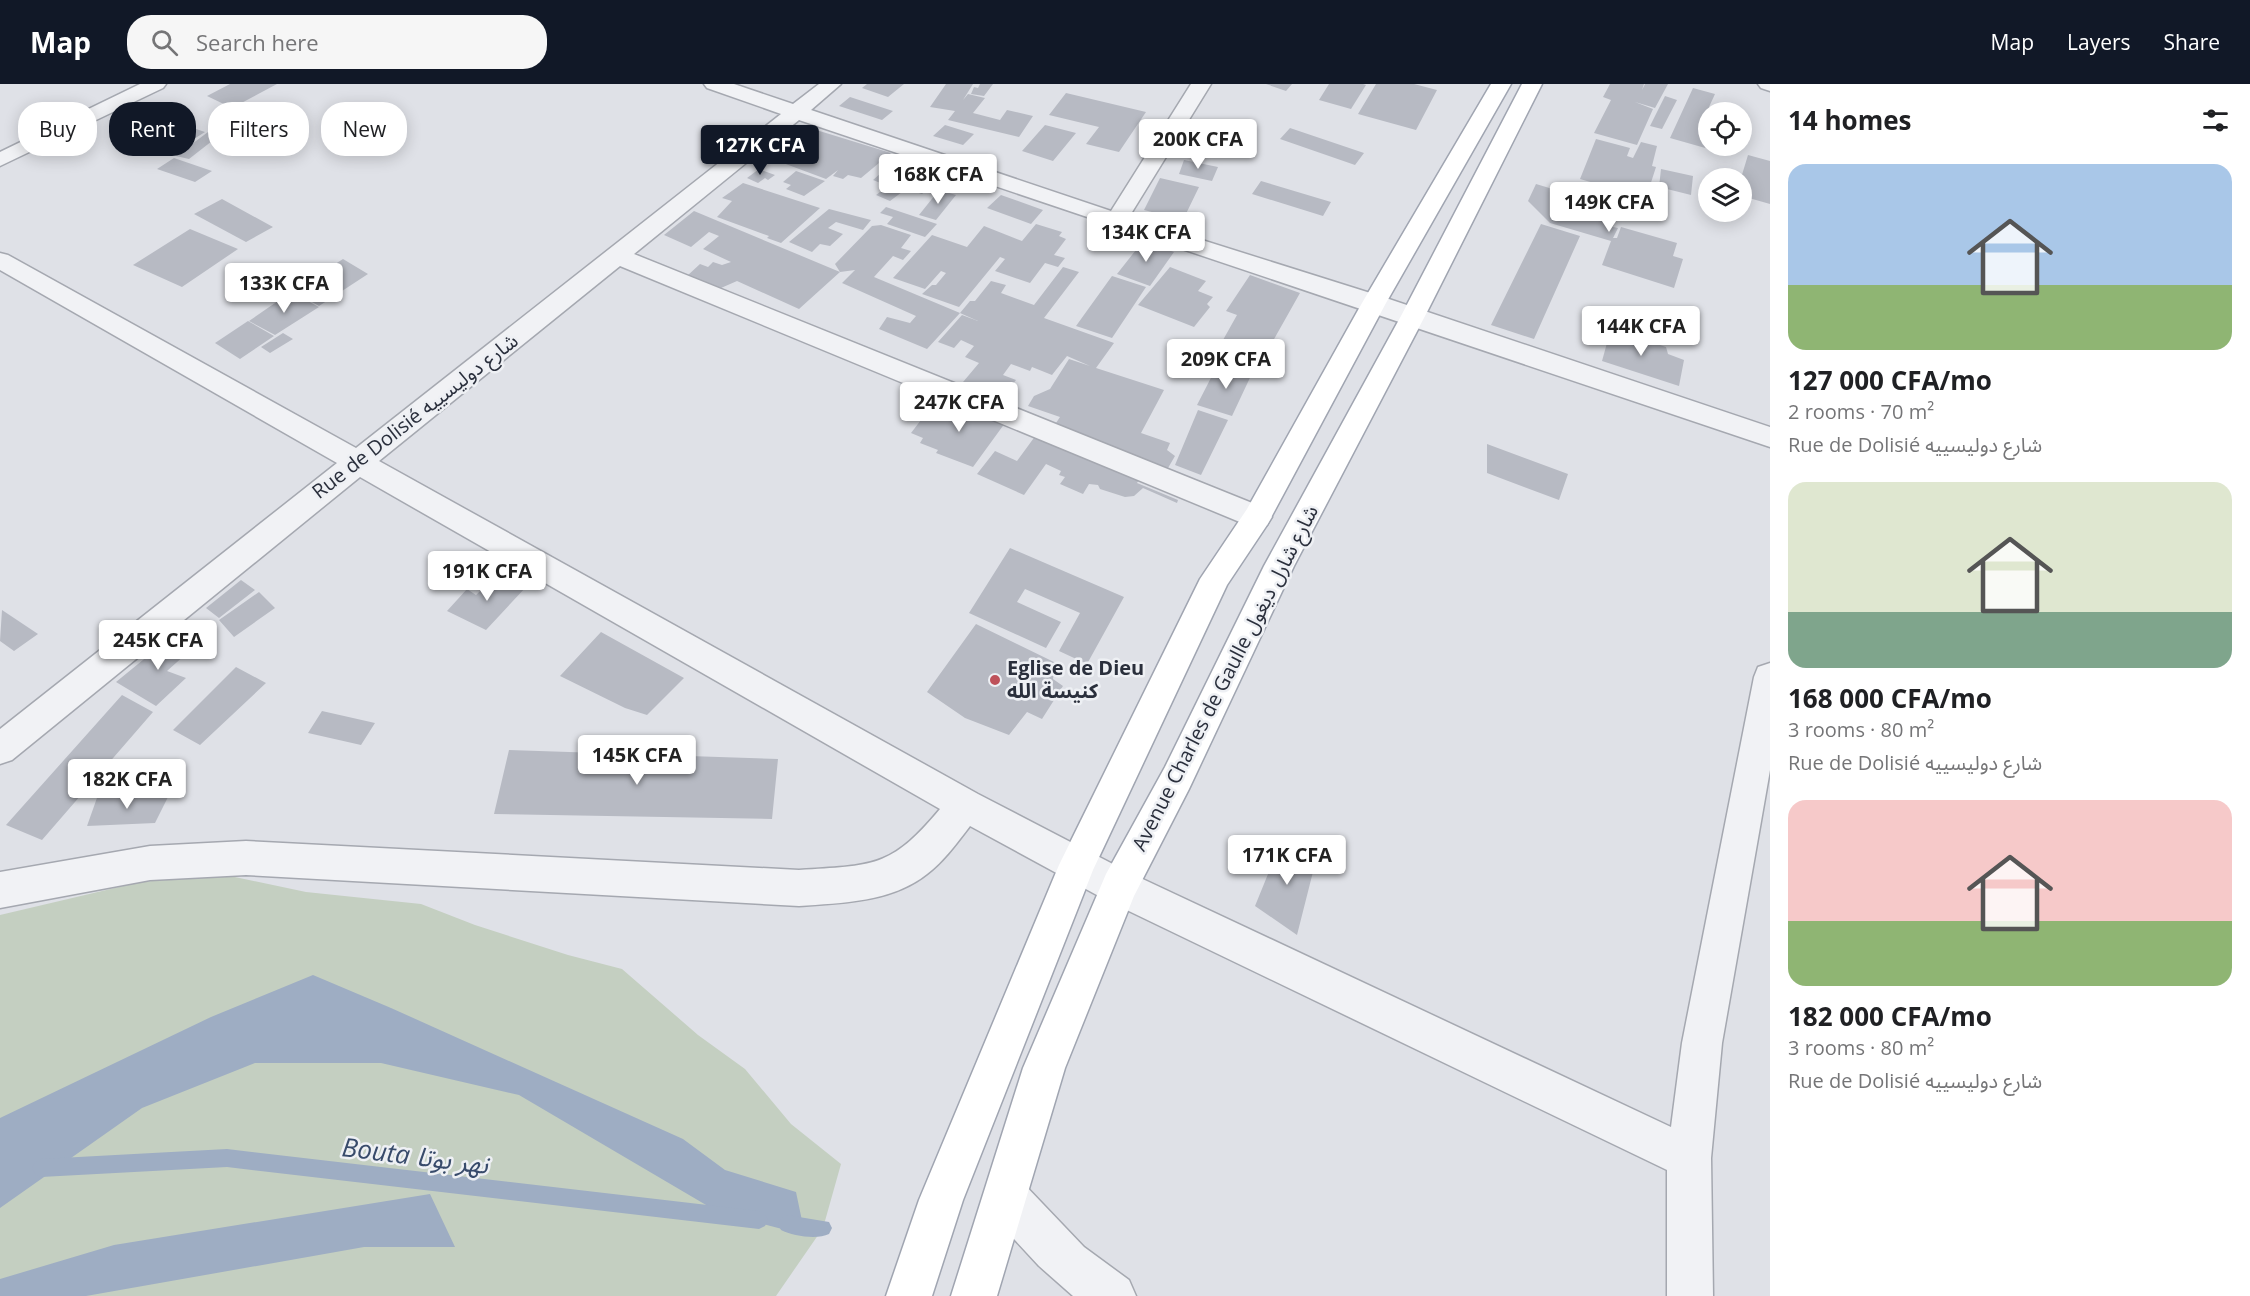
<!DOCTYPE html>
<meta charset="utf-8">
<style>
:root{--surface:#fff;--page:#f6f6f6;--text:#202124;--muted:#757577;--accent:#111827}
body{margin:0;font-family:"Open Sans","Noto Sans Arabic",sans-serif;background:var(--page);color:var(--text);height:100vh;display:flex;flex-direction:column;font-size:22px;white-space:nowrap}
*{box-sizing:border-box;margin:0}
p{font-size:20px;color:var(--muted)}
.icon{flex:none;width:33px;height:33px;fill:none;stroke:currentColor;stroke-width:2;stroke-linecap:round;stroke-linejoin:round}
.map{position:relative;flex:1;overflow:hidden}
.side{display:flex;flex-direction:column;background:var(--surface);width:480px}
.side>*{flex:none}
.top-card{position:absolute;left:18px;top:18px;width:570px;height:54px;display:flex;gap:12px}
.controls{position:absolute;left:1698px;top:18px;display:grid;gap:12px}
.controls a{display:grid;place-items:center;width:54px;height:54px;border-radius:50%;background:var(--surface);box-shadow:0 3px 15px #0003;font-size:30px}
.price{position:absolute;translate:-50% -51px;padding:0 14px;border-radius:6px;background:#fff;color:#222;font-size:20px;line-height:39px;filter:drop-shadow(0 2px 3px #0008)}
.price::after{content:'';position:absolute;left:50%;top:36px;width:18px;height:14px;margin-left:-9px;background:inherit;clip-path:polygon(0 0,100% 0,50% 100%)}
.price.selected{background:var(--accent);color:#fff}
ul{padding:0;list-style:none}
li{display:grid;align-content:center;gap:12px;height:318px;padding:0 18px}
li span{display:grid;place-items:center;height:186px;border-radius:18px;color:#555}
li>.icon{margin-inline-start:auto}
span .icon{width:108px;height:108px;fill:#fffc;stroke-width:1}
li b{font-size:26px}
h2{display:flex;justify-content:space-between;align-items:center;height:72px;padding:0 18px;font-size:26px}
.tag{padding:0 21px;border-radius:24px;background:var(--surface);box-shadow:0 3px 15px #0003;font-size:21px;line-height:54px}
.tag.selected{background:var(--accent);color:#fff}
header{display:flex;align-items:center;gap:36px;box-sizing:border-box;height:84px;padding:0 30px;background:var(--accent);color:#fff}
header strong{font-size:28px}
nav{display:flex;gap:33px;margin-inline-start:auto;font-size:21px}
.search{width:420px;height:54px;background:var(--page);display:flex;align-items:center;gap:15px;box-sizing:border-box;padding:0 21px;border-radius:24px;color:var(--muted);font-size:22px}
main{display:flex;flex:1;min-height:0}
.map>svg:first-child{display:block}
.green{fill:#c4cfc1}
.water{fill:#9eadc3}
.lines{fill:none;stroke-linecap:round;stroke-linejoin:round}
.stream{fill:#9eadc3;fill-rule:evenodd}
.building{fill:#b7bac3}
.street-casing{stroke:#a5a8b0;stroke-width:3}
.primary-casing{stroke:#a0a5b1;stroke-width:3}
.street{fill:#f1f2f5;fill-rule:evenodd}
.primary{fill:#fff;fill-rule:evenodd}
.poi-dot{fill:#be515a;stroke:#eef0f4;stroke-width:2}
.labels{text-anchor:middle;stroke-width:5;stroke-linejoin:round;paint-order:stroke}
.street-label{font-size:20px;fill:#2a2f3c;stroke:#eef0f4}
.poi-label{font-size:20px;font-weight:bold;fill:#2a2f3c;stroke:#eef0f4;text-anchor:start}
.near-water-label{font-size:26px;font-style:italic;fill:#384b6b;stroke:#eef0f4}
</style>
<header>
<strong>Map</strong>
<div class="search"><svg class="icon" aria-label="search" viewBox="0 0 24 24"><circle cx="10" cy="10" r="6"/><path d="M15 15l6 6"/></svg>Search here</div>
<nav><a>Map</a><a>Layers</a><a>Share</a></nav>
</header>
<main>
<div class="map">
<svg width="1770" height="1212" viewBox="0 0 1770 1212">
<rect width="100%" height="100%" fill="#dfe1e7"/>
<path class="green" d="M216 789 306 808 421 820 475 841 568 871 622 885 698 951 745 985 791 1040 841 1080 823 1144 776 1212H0V831L136 799Z"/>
<path class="water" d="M313 891 391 924 683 1055 725 1086 796 1108 805 1151 718 1128 519 1011 381 979H255L142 1024 0 1124V1034L211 933Z
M430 1110 455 1163H364L86 1212H0V1195L114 1161Z"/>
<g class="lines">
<path class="stream" d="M227 1065 759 1127 765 1130 768 1136 765 1142 759 1145 227 1083 41 1093 35 1090 32 1084 35 1078 41 1075Z
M787 1131 829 1138 832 1144 829 1150C817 1156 793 1152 781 1146L778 1140 781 1134Z"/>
</g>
<path class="building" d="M230 0H277L232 24 207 12Z
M867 0H904L888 13 862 4Z
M946 0H973L963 16 968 10 985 14 973 29 1000 36 1007 26 1033 32 1019 53 948 36 955 27 930 23Z
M980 0H993L984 12 971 10 974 3 978 4Z
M1266 0H1292L1286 7Z
M1329 0H1363L1366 1 1351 25 1319 16Z
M1376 0H1414L1437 6 1416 46 1358 30Z
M1610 0H1644L1642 6 1645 0H1668L1655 24 1635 18 1653 25 1637 61 1594 49 1611 16 1603 13Z
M1693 4 1715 10 1709 23 1725 28H1708V62H1734L1730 71 1670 54Z
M1066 9 1146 28 1119 68 1086 60 1099 43 1049 31Z
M1665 12 1677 16 1662 45 1650 42Z
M850 13 893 27 882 36 839 22Z
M945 41 974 50 963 61 933 52Z
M1045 41 1076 49 1053 77 1022 67Z
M187 42 205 48 167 72 134 60 162 44 176 49Z
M1290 44 1364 69 1355 81 1280 55Z
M813 45 891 69 861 94 848 91 843 95 833 92 838 86 826 95 775 76Z
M208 48 221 50 189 75 176 72Z
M1596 55 1630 64 1627 72 1633 74 1641 58 1657 62 1652 82 1656 83 1646 114 1580 95Z
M1748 71 1770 77V120L1742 112 1741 94Z
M174 74 212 87 195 98 157 85Z
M898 74 923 83 926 81 966 95 951 109 931 101 922 110 906 105 890 117 876 111 888 102 873 96Z
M1184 76 1218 83 1212 97 1179 90Z
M759 85 775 91 768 96 765 94 758 99 747 94Z
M1661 85 1693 92 1691 111 1659 103Z
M796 87 825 97 804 112 786 105 791 101 783 98Z
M1160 94 1199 103 1183 136 1144 126Z
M1261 97 1331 118 1323 132 1252 110Z
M743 99 820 124 781 159 767 154 769 152 717 133 732 117 722 114Z
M1536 100 1556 106 1559 100 1622 119 1613 143 1618 144 1613 154H1617L1621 143 1677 159 1673 172 1683 175 1674 204 1602 181 1611 157 1550 139 1528 117Z
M939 106 956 111 936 136 919 131Z
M1001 111 1043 126 1031 140 987 124Z
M222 115 273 143 246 158 194 130Z
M886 123 937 140 925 153 887 140 893 133 880 129Z
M829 125 871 136 863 146 836 138 828 144 843 150 830 162 820 160 812 168 789 158Z
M694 127 840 188 799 225 737 197 721 204 687 192 700 180 708 183 713 178 722 181 731 178 703 165 719 152 709 148 691 163 664 151Z
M1036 140 1062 148 1059 152 1066 155 1054 171 1065 174 1058 183 1045 179 1030 199 995 187 1005 175 1000 173 959 223 922 210 932 201H936L946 189 941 187 925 205 893 194 932 151 967 163 984 142 1022 157Z
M1541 140 1580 152 1534 255 1491 241Z
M881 141 911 151 901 164 911 167 903 176 893 172 874 193 960 229 927 265 879 245 887 233 910 239 916 232 842 199 855 186 840 188 835 180 872 142Z
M190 145 238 165 182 203 133 181Z
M1143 157 1174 168 1150 202 1117 190Z
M343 175 368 190 319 222 293 207Z
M1063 183 1079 188 1044 234 1114 259 1096 284 1164 306 1141 349 1170 359 1167 366 1175 372 1168 384 1054 342 1060 333 1028 322 1034 312 1050 305 1069 275 1090 282 1067 272 1052 291 1032 283 1030 287 1011 280 1003 291 1016 296 997 320 958 304 979 279 965 273 974 262 961 256 954 264 938 258 962 231 978 237 960 229 970 217H975L991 197 1006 201 1001 209 1034 221Z
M1170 183 1206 197 1198 207 1213 213 1207 220 1210 223 1194 243 1138 221Z
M1250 191 1300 209 1265 271 1223 256 1237 231 1226 227Z
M1112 192 1146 203 1112 254 1076 242Z
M291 208 319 223 275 251 249 237Z
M248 237 274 252 240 275 215 259Z
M1612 245 1666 263 1668 270 1684 276 1679 302 1602 277 1607 259 1598 255 1602 246Z
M283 249 293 255 270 269 261 263Z
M1243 279 1255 283 1232 332 1197 321 1215 286 1235 291Z
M946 317 1005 339 973 383 936 369 938 366 920 359 923 354 911 349 921 336 930 337Z
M1198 326 1228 336 1201 391 1175 381Z
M1036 351 1140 394 1137 399 1178 416 1177 419 1143 404 1134 412 1125 413 1100 405 1098 401 1089 400 1083 410 1060 400 1065 393 1059 391 1061 387 1046 380 1024 411 977 390 995 367 1017 377Z
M1487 360 1568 390 1559 416 1487 389Z
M1010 464 1124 513 1087 580 1059 567 1080 529 1025 505 1017 518 1061 538 1046 564 969 529Z
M499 489 526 503 486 546 447 527 467 505 476 511Z
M241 496 255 506 219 534 206 524Z
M259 508 275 524 234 553 219 536Z
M2 526 38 550 14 567 0 557Z
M976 540 1056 579 1053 595 1063 602 1042 635 1027 628 1009 651 965 634 927 608Z
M601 548 684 594 647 631 625 624 560 592Z
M176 549 195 562 167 587 186 594 156 622 116 598Z
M236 583 266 599 200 661 173 646Z
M122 611 153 628 42 756 6 741Z
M322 627 375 639 361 661 308 649Z
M509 666 778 675 772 735 494 730Z
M98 711H169L155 739 87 742Z
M1281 758 1317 772 1297 851 1255 822Z"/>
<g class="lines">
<g class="street-casing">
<path id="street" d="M140 0H166L163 4 0 82V68Z
M704 0H734L793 20 819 0H841L811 26 1111 127 1191 0H1211L1129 133 1383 213 1770 343V363L799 36 634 170 1267 425 1272 433 1267 441 1257 444 1247 441 620 182 379 377 978 710 1132 790 1671 1043 1682 959 1754 593 1758 583 1770 579V686L1722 959 1711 1074 1713 1212H1667V1086L1106 816 970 742C957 759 944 777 927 790 892 818 842 819 799 822L246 791 150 796 0 824V788L150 762 246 757 799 786C873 781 890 785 940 725L360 393 12 676 0 680V645L337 379 0 186V169L8 171 356 364 781 30 707 4Z
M1758 0H1770V7L1761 4Z
M1006 1090 1021 1097 1084 1163 1129 1196 1136 1212H1073L1039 1182 1014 1155 991 1127 984 1112 991 1097Z"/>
</g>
<g class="primary-casing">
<path id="primary" d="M1491 0H1511L1386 219 1267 441 1227 501 1093 786 963 1116 932 1212H886L919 1116 1059 781 1200 495 1247 425 1362 219Z
M1522 0H1542L1425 232 1294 482 1189 705 1134 812 1065 984 997 1212H951L1023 984 1106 790 1165 683 1264 482 1401 232Z"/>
</g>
<use href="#street" class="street"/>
<use href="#primary" class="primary"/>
</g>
<circle class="poi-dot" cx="995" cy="596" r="6"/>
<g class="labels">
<g class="street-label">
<text transform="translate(415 332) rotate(-38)" y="7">Rue de Dolisié شارع دوليسييه</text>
<text transform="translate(1225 594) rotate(-63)" y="7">Avenue Charles de Gaulle شارع شارل ديغول</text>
</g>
<g class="poi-label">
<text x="1007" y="591">Eglise de Dieu<tspan x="1007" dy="23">كنيسة الله</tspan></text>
</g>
<g class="near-water-label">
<text transform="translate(415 1072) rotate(7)" y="9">Bouta نهر بوتا</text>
</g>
</g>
</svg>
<div class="controls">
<a><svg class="icon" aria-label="locate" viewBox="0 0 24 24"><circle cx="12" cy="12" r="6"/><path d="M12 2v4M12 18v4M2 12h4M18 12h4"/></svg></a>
<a><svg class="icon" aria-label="layers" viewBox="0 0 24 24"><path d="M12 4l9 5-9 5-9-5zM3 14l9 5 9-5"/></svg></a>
</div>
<b class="price" style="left:1198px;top:86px">200K CFA</b>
<b class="price selected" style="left:760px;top:92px">127K CFA</b>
<b class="price" style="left:938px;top:121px">168K CFA</b>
<b class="price" style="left:1609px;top:149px">149K CFA</b>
<b class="price" style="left:1146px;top:179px">134K CFA</b>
<b class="price" style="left:284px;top:230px">133K CFA</b>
<b class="price" style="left:1641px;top:273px">144K CFA</b>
<b class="price" style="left:1226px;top:306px">209K CFA</b>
<b class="price" style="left:959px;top:349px">247K CFA</b>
<b class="price" style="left:487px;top:518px">191K CFA</b>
<b class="price" style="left:158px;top:587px">245K CFA</b>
<b class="price" style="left:637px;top:702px">145K CFA</b>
<b class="price" style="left:127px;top:726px">182K CFA</b>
<b class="price" style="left:1287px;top:802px">171K CFA</b>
<div class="top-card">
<a class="tag">Buy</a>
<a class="tag selected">Rent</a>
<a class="tag">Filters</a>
<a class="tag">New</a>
</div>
</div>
<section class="side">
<h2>14 homes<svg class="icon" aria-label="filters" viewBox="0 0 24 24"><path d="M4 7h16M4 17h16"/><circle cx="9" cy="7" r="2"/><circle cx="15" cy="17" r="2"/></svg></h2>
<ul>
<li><span style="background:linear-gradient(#a9c7e8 65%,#8fb573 0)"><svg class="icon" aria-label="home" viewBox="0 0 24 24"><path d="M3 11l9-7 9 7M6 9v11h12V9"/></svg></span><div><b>127 000 CFA/mo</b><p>2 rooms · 70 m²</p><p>Rue de Dolisié شارع دوليسييه</p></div></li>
<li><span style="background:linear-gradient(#dfe7d0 70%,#7fa58c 0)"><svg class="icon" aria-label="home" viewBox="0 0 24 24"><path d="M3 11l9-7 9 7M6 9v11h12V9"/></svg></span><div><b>168 000 CFA/mo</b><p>3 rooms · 80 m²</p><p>Rue de Dolisié شارع دوليسييه</p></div></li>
<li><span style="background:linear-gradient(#f6c9c9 65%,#8fb573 0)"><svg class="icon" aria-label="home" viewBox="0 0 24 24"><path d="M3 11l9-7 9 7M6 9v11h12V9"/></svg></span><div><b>182 000 CFA/mo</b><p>3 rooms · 80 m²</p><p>Rue de Dolisié شارع دوليسييه</p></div></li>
</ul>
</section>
</main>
